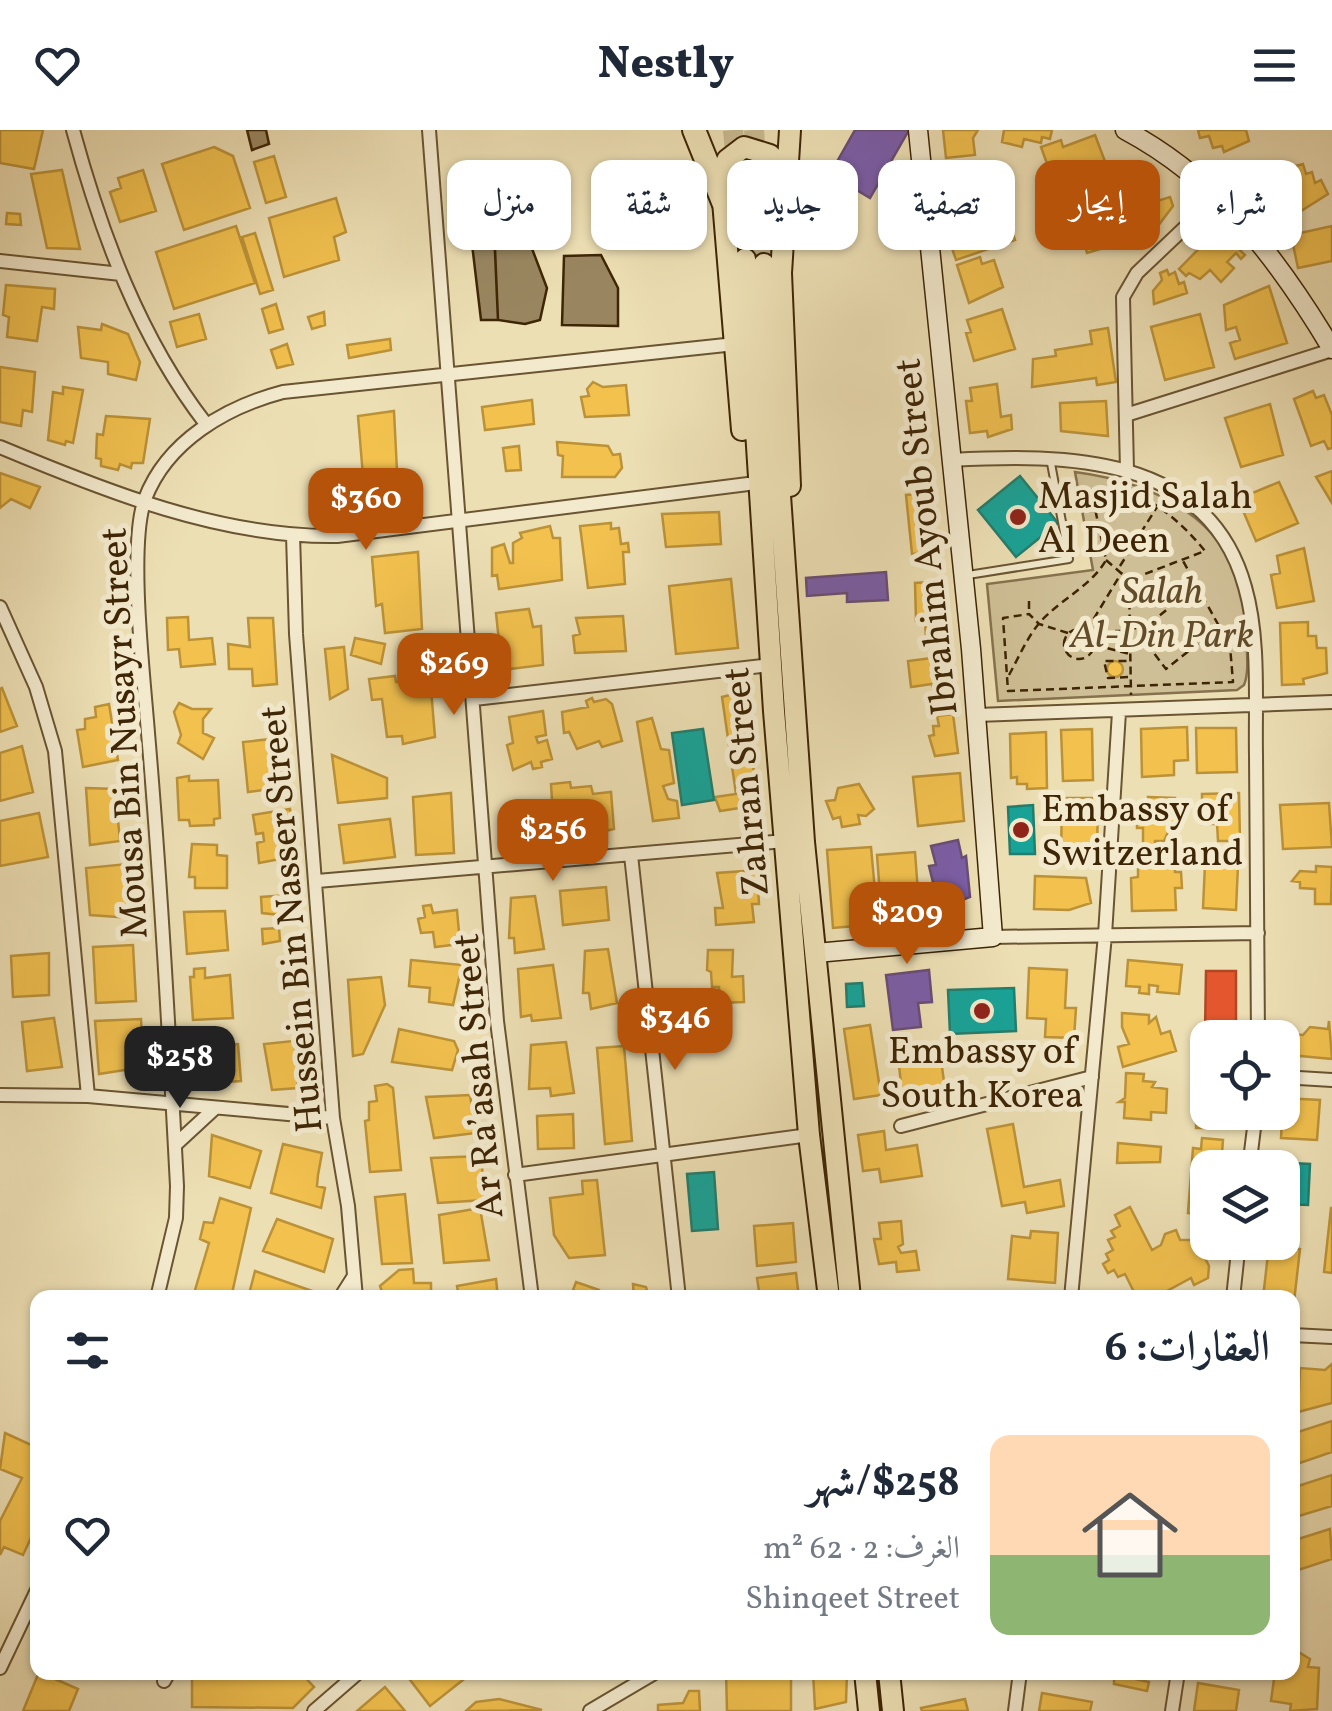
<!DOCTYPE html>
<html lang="ar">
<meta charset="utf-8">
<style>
:root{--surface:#fff;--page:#f6f6f7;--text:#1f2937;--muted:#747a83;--accent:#b45309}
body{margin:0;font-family:Vollkorn,Amiri,serif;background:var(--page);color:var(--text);direction:rtl;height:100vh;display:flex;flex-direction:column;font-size:38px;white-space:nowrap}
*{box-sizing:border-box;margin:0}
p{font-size:32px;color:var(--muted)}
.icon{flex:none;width:55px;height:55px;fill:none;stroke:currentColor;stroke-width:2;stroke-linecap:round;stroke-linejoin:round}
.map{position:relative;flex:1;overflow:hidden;direction:ltr}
.details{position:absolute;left:30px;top:1160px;width:1270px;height:390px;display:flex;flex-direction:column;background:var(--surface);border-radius:20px;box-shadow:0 2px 8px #0004;direction:rtl}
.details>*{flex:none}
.top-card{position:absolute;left:30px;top:30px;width:1272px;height:90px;direction:rtl;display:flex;gap:20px}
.fabs{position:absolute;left:1190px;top:890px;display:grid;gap:20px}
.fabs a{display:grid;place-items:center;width:110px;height:110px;border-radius:20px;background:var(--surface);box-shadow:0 2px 8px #0004;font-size:50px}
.price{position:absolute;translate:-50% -85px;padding:0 22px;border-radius:20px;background:var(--accent);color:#fff;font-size:32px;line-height:65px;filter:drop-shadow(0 2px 5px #0008)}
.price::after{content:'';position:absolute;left:50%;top:60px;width:30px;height:22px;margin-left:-15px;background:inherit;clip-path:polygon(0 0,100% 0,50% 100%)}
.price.current{background:#222;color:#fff}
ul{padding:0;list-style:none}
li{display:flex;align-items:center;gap:30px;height:250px;padding:0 30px}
li span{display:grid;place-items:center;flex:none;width:280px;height:200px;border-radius:20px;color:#555}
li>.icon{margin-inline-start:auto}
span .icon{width:120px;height:120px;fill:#fffc;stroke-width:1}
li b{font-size:42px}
h2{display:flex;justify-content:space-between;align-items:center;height:120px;padding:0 30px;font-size:42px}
.chip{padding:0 35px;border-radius:20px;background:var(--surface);box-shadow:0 2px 8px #0004;font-size:35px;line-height:90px}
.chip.current{background:var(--accent);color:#fff}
header{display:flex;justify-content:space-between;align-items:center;height:130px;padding:0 30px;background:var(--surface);font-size:45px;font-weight:800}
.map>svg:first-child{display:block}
.green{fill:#cfbf96;stroke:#86724e;stroke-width:2.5}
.homes{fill:#f2c14e;stroke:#bc9238;stroke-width:2.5}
.shops{fill:#e4572e;stroke:#b24822;stroke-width:2.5}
.offices{fill:#7b5ea7;stroke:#694d76;stroke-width:2.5}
.public{fill:#17a398;stroke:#237d6c;stroke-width:2.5}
.building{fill:#998660;stroke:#3e2505;stroke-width:2.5}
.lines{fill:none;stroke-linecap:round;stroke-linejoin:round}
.primary-tunnel{stroke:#caba91;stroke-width:20;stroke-dasharray:20 10;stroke-linecap:butt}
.lane-casing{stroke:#6a5431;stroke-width:10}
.street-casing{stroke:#6a5431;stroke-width:16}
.secondary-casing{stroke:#3e2505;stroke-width:21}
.primary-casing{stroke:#3e2505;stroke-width:24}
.highway-casing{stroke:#3e2505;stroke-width:26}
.path{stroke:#3e2505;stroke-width:2.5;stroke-dasharray:8 5;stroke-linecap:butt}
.lane{stroke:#f3eace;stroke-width:6}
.street{stroke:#f3eace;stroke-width:12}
.secondary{stroke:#f3eace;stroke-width:18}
.primary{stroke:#eddfb4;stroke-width:20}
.highway{stroke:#eddfb4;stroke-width:22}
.poi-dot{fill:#8f2418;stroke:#f3eace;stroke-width:4}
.labels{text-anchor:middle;stroke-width:10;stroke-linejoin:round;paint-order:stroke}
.poi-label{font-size:38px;fill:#3e2505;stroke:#f3eace;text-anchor:start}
.street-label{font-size:38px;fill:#3e2505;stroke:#f3eace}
.park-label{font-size:38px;font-style:italic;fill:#624c29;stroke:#f3eace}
</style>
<header><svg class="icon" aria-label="menu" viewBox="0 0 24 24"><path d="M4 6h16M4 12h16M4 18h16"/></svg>Nestly<svg class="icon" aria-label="heart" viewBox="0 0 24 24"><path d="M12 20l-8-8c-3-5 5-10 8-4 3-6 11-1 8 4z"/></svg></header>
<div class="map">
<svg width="1332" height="1581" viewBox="0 0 1332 1581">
<rect width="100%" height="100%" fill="#eddfb4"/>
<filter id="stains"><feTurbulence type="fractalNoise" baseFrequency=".002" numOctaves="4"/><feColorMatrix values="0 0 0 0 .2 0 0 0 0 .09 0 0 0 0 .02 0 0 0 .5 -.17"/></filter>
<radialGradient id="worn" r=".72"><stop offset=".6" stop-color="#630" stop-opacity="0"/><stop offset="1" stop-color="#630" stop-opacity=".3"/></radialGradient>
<path class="green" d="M1075 342C1166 354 1247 399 1246 502 1246 519 1250 540 1244 555L1237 560 998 571 987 454 1093 440Z"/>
<path class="homes" d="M0 0H43L34 39 0 33Z
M943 0H978L973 8 975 25 946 28Z
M1004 0H1052L1050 9 1042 7 1041 13 1024 9 1022 17 1002 12Z
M1198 0H1246L1249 11 1224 22 1222 16 1213 18 1209 6 1200 8Z
M1095 5 1109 42 1079 53 1084 65 1061 73 1041 17 1061 10 1063 17Z
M214 17 233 26 250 78 184 100 162 34Z
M274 26 286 67 266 73 254 32Z
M1303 34 1306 44 1312 42 1315 53 1321 50 1328 64 1301 81 1270 89 1267 77 1262 78 1254 47Z
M62 40 80 119 47 118 31 44Z
M143 40 156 81 120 92 110 62 121 58 118 48Z
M999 65 1015 110 956 130 941 86Z
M1170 67 1173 76 1152 104 1087 123 1079 95Z
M336 68 346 102 334 107 339 130 284 147 269 88Z
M7 83 20 84 21 95 6 94Z
M236 96 255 153 174 179 156 122Z
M1332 96V131L1298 138 1291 105Z
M1218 99 1245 125 1241 129 1236 123 1227 132 1234 138 1221 152 1210 140 1200 149 1189 143 1186 146 1179 139Z
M255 103 273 160 260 164 242 107Z
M980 127 982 134 994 130 1003 157 969 173 957 135Z
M1167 140 1169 145 1175 142 1179 154 1184 152 1187 163 1154 174 1153 161 1162 150 1160 143Z
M6 155 55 159 54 179 42 177 37 211 7 207 9 187 3 185Z
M1269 156 1287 213 1235 229 1230 213 1240 210 1236 197 1226 200 1224 175Z
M276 174 283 199 269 203 262 179Z
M1002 179 1015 219 974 231 966 203 971 202 967 190Z
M324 182 325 195 312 199 308 187Z
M199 184 206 209 177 217 170 192Z
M1200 184 1214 237 1165 250 1151 197Z
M102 194 128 204 140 232 136 250 108 244V232L81 228 78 197 101 200Z
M1108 198 1116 252 1097 255 1096 248 1032 257 1033 229 1056 226 1055 220 1092 214 1090 201Z
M390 209 391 220 349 228 347 215Z
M287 214 293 234 277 238 271 220Z
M0 237 35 242 32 282 23 280 21 296 0 292Z
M593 252 603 257 626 255 629 285 585 287 581 267 589 266 587 259Z
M997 254 1001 287 1011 285 1012 299 988 307 987 301 970 303 966 271H972L970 258Z
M63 257 83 260 73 313 66 311 65 315 48 310 53 262 63 264Z
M1313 261 1316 268 1324 265 1332 285V318L1328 319 1324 311 1311 316 1294 269Z
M532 270 534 294 485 300 482 277Z
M1106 271 1108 306 1061 301 1060 273Z
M1270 274 1283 325 1241 337 1225 288Z
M394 281 397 341 363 346 358 286Z
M106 286 150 289 143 333H132L131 338 120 334 118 340 101 336V329L96 328 97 304 103 305Z
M557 312 608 316 613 325 620 324 622 338 615 347H562L563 326 558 325Z
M519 316 521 340 506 341 503 318Z
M1332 341V373L1316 347Z
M0 343 40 357 30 378 11 369 0 378Z
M1279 352 1298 393 1256 411 1238 369Z
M930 363 936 422 912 424 906 365Z
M719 382 721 414 666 417 662 384Z
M611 393V399L619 398 621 414 628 413 629 422H623L625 454 588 458 580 396Z
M550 396 553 408H560L562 450 499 459 497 445 492 446V418L504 414 510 433H513V413L522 408 520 403Z
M1304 418 1314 471 1277 478 1271 445 1280 443 1277 426Z
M418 422 422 499 385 503 382 474 376 476 372 427Z
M731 449 738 518 676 524 669 456Z
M943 451 946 508 926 509 925 491H916L915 453Z
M529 479 533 497 541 496 543 535 502 540 496 483Z
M623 486 626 521 575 523 573 506 580 504 576 488Z
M188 487 189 510 212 508 215 534 181 537 179 519 168 520 167 488Z
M248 488H273L277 554 253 556 252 539H229L228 514 250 517Z
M1308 492V506H1316L1317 518H1326L1327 543 1303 549 1304 554 1282 555 1280 493Z
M355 508 385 514 381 534 351 525Z
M344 517 348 559 330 569 325 519Z
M948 526 952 560 933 562 932 554 911 557 908 531Z
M1107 539a8 8 0 1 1 16 0a8 8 0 1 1-16 0Z
M395 546 396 552 412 549 413 561 431 559 435 607 403 614 402 606 387 607 382 569 372 570 369 549Z
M2 558 17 596 0 602V559Z
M742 562 759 675 720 681 715 667 736 664 722 567Z
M592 568 594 572 606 569 612 574 622 611 602 617 599 611 577 619 569 602 564 603 562 582 588 577 586 571Z
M179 573 192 579H211L203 589V603L214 608 203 629 178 613 181 605 174 582Z
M109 574 118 630 83 637 77 600 85 599V589L96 587 95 577Z
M543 581 546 605 536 607 538 613 547 610 552 629 541 632 542 637 533 639 531 632 513 640 507 615 513 613 509 587Z
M953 584 958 623 935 626 929 606 934 605 933 596H939L937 586Z
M652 588 661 619 669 620 674 653 663 656 668 669 677 671 679 688 653 691 637 592Z
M1187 597 1188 630 1174 631V645L1142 647 1141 599Z
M1196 598H1236L1237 642 1197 643Z
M1092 599 1093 650 1063 651 1061 600Z
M1046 602 1047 658 1027 659V654H1017V647L1011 648 1010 604Z
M272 609 273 628 279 627 280 636H286L288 657 248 662 243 612Z
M22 616 33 662 0 671V623Z
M332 625 387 648V668L338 673Z
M960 643 964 691 918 696 913 647Z
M189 646V651L218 650 220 688 214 689V695L190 696 189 690H179L177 648Z
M570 652 571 658 591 656 593 664 611 662 614 699 597 703 594 692 554 702 551 654Z
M859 654 874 679 866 686 858 685 860 694 842 697 840 687 833 689 826 671 835 670 838 658Z
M86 658 115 659 120 711 90 715Z
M451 663 454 723 416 725 413 667Z
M1239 663 1240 711H1218L1217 694H1202V664Z
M1148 667 1175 668V700H1169L1164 711H1155V717H1143V698H1137V675H1148Z
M1062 668H1098L1097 726H1061Z
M1329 673 1332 717 1283 719 1280 675Z
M290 679 296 726 259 733 257 713 264 711 263 703 256 704 253 685Z
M39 683 48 727 0 736V691Z
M390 689 395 727 344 733 339 695Z
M192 714 217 715V725L227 726V758H195V747H189Z
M871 717 878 794 833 798 827 720Z
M915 722 920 789 882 792 877 725Z
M1174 732 1175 742H1181L1182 758H1175L1176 780 1132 781 1131 748 1138 747V733Z
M127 734 131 788 90 785 86 738Z
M1205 734 1238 735 1236 780 1203 778Z
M1316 736 1332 737 1331 774H1315V759L1300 758V752L1292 751 1300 741 1316 742Z
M757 740 759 774H752L754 792 716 795 715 778H723L717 743Z
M1035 746 1086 748 1091 773 1069 780 1034 779Z
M606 757 609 790 563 795 560 761Z
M288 765 289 786 262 783 261 767Z
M535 766 544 819 515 823 514 808H509L511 768Z
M431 775 433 783 457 780 460 814 435 817 433 802 421 803 418 789 425 787 423 776Z
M225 781 228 820 187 824 184 782Z
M279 798 280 811 263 814 262 799Z
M133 815 136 871 96 873 93 817Z
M608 819 617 873 591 879 589 863H583L585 821Z
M708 820H733L732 847 743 846 744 872 719 873V857H712L711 842 707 840Z
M49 823V865L13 867 11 826Z
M411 830 462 835 453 875 429 872 430 858 409 856Z
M1128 830 1182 835 1179 864 1157 862 1158 856 1149 855V864L1139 863 1140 857 1126 856Z
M553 835 561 888 532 891 531 885 521 887 518 839Z
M205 838V848L230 845 233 888 193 890 190 847H194V839Z
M1029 838 1067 840 1065 878H1076L1074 908 1045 907 1046 889 1027 888Z
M381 847 385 875 363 924 353 926 348 850Z
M1122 883 1149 885V893L1156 887 1161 904 1170 901 1176 921 1123 937 1118 917 1129 914 1122 897Z
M54 888 62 937 27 941 22 892Z
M141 889 144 937 99 944 95 891Z
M1329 891 1332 929 1290 925V920H1284L1285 904 1303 905 1310 897 1328 899Z
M870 895 881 965 854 969 844 899Z
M399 899 454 911 458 920 452 940 392 932Z
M293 911 295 919H301L303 947 297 950 298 958 272 960 264 914Z
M566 912 574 963 551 966 550 958 529 959 531 915Z
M238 914 241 951 227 952 225 938 217 939 214 916Z
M624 916 632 1011 605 1014 597 918Z
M940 922 945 959 903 971 898 927Z
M1197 933H1208V982H1224V998H1196Z
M1126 943 1144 944 1143 951 1155 952 1152 957 1167 959 1166 983 1151 982V990L1124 988 1125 972H1119L1125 968Z
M387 954 393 958 401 1040 370 1042 365 991 369 990V972L377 971 375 956Z
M470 965 476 1003 434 1008 426 967Z
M1283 968 1320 970 1317 1010 1281 1008Z
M573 984 574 1018 538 1019 537 986Z
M1013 994 1024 1057 1060 1050 1064 1076 1027 1083 1025 1072 1002 1076 987 999Z
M884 1001 886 1020 917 1015 922 1046 881 1052 879 1039 863 1041 858 1005Z
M212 1005 261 1021 250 1058 209 1046Z
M1202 1008 1223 1010 1221 1038H1208V1084L1188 1083 1193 1018 1201 1019Z
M1118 1013 1161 1017 1160 1032 1117 1033Z
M283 1014 322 1023 318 1045 317 1056 325 1058 321 1078 271 1063Z
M481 1026 485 1070 438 1073 431 1028Z
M597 1050 605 1125 569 1128 554 1105 550 1068 583 1064 582 1051Z
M405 1064 412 1133 382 1134 375 1067Z
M220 1068 251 1078 231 1168 195 1160 209 1113 200 1109 204 1092 213 1093Z
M1130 1077 1152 1120 1161 1115 1165 1104 1176 1100 1180 1110H1196L1209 1136 1208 1148 1194 1155 1191 1148 1154 1168H1137L1125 1144 1118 1147 1114 1140 1108 1143 1103 1134 1109 1130 1106 1124 1113 1120 1108 1110 1115 1107 1111 1101 1120 1096 1115 1085Z
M480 1078 489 1130 444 1133 439 1085Z
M1331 1078H1332V1143L1324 1142Z
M277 1089 333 1109 324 1142 263 1121Z
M901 1091 903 1114 898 1117 901 1123 916 1121 919 1140 897 1142 896 1132 879 1134 874 1109H881L879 1093Z
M793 1093 796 1132 757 1136 754 1096Z
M1031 1101 1058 1103 1055 1153 1008 1149 1012 1106 1030 1108Z
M1269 1115 1300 1119 1294 1172 1292 1168H1263Z
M413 1139 414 1153H431V1168H384L380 1156 399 1140Z
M255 1141 318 1163 316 1168H248Z
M796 1143 799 1168H760L757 1148Z
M496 1149 498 1168H459L457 1156Z
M576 1152 599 1160 600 1168H570Z
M633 1154 646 1157 649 1168H634Z
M1332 1234V1273L1298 1282 1300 1238 1325 1240Z
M1332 1291V1322L1294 1335 1295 1303Z
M5 1303 38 1318V1393L23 1425 4 1417 0 1425V1391L22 1348 0 1339Z
M1332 1345V1376L1292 1388V1358Z
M1330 1399 1332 1429 1292 1442V1411Z
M1292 1518 1310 1529 1308 1537 1319 1538 1317 1579 1290 1581 1291 1574 1271 1571 1275 1542H1292Z
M39 1542 78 1559 69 1581H23Z
M192 1542H300L314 1557 293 1578 192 1577Z
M404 1542H473L430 1576Z
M726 1542H791V1581H727Z
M813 1542H847L846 1572 815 1579Z
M1114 1542H1138L1136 1549 1149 1552 1147 1561 1114 1554Z
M1198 1553 1239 1560 1236 1581H1194Z
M385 1557 405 1581H357Z
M689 1561H699L700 1581H658V1575L683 1573Z
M1042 1563 1092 1572 1090 1581H1039Z
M499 1569 542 1580 466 1581 476 1572Z
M965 1569 968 1581H922L921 1578Z"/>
<path class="shops" d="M1206 841H1236V894H1228V903L1218 900 1205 904Z"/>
<path class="offices" d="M855 0H909L870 68 830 44Z
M886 442 888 470 847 472V463L807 466 806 448Z
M958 710 962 728 966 726 970 767 962 770 963 784 941 785 929 736 936 735 931 716Z
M929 840 932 872 918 873 921 897 893 900 886 845Z"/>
<path class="public" d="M1020 346 1058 393 1016 427 978 380Z
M703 599 714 670 682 675 672 603Z
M1033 675 1035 724H1010L1008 677Z
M862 853 864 876 847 877 846 854Z
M1014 858 1016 901 950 904 948 860Z
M1272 1032 1310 1034 1308 1075 1282 1074V1038H1272Z
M714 1042 718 1099 692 1101 687 1044Z"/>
<path class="building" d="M247 0H266L269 14 252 20Z
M470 97 494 99 498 190H481Z
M531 116 547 158 540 190 525 194 498 190 495 119Z
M601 125 618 158V196L562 195 564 126Z"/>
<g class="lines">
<path class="primary-tunnel" d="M733 0 745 129
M754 0 764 134"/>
<g class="lane-casing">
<path id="lane" d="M968 445 1069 429 1050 328"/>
</g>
<g class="street-casing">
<path id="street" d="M73 0C101 103 140 209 206 294
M429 0 497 891 532 1168
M0 131 121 144
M1129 284 1332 220
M0 317C105 361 222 408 337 406L748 354
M951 330C1064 324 1208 323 1245 457 1260 509 1255 572 1256 625 1257 719 1258 813 1258 908
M1127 340 1123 167 1137 143 1218 66
M293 405 296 504 333 988 348 1076 356 1168
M0 477 36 557 55 621 88 966
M474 569 771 535
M977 585 1332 572
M631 725 679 1168
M317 751 785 711
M993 807 1258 803
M1282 947 1332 950
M0 965 88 966 333 988
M901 996 1092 947
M175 1015 214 979
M1249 1038 1256 982
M515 1045 809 1005
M157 1168 176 1088 177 1056C169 905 161 754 148 603 144 550 128 415 145 369 167 311 226 277 283 262L735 214
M340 1168 354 1146
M1071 1168 1105 805 1119 582
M1233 1168 1239 1112
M1292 1205 1332 1207
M0 1538 38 1458
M164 1551 169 1542
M314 1581 359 1542
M590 1581 656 1542
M1015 1581 1020 1542
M1172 1581 1178 1542"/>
</g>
<g class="secondary-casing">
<path id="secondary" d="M1125 0C1219 50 1278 129 1332 219
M816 823 993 807 971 519 918 0"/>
</g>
<g class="primary-casing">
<path id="primary" d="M721 55 727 30 744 17 770 25 785 47
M722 59 742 300
M745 129 774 581 809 1005 829 1168
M764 134 804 712 850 1168
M790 356 781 143 790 0
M865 1542 869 1581
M889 1542 893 1581"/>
</g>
<g class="highway-casing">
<path id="highway" d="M694 0 723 72"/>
</g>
<path class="path" d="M1106 430 1129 450 1131 565
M1120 436 1157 377
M1029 471V483
M1131 493 1166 539 1220 496
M1064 514a15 15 0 1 1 30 0a15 15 0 1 1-30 0Z
M1087 500 1122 442
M1115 501H1129
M1140 502 1195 456
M1068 503 1039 494 1029 484 1003 488 1008 561 1233 552 1230 516 1182 429
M1095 515 1130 524
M1009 545C1019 527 1028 505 1042 490 1063 468 1092 455 1106 430L1091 360C1135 349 1180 390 1205 421L1129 450
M1128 547 1108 548 1104 531H1129"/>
<use href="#lane" class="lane"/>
<use href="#street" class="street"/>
<use href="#secondary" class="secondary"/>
<use href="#primary" class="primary"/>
<use href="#highway" class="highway"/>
</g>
<g class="poi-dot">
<circle cx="1018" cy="387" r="10"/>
<circle cx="1021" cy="700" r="10"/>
<circle cx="982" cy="881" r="10"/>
</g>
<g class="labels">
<g class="poi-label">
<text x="1038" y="378">Masjid Salah<tspan x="1038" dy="44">Al Deen</tspan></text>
<text x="1041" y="691">Embassy of<tspan x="1041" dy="44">Switzerland</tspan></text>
<text x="982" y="933" text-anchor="middle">Embassy of<tspan x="982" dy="44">South Korea</tspan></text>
</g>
<g class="street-label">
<text transform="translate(925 407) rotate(-96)" y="13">Ibrahim Ayoub Street</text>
<text transform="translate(123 603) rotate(-93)" y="13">Mousa Bin Nusayr Street</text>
<text transform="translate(745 652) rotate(-95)" y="13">Zahran Street</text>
<text transform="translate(290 789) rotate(-95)" y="13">Hussein Bin Nasser Street</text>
<text transform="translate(477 946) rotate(-95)" y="13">Ar Ra’asah Street</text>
</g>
<g class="park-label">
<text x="1162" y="473">Salah<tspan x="1162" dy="44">Al-Din Park</tspan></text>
</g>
</g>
<rect width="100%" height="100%" filter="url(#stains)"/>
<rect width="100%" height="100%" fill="url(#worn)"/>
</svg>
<div class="fabs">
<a><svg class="icon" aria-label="locate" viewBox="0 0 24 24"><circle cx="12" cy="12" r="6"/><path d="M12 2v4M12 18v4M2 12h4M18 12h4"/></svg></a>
<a><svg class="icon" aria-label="layers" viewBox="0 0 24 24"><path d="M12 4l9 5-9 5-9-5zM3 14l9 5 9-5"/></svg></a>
</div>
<b class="price" style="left:366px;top:423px">$360</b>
<b class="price" style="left:454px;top:588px">$269</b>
<b class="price" style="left:553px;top:754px">$256</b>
<b class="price" style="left:907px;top:837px">$209</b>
<b class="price" style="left:675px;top:943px">$346</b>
<b class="price current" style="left:180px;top:981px">$258</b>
<div class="top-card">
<a class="chip">شراء</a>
<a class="chip current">إيجار</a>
<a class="chip">تصفية</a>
<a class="chip">جديد</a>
<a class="chip">شقة</a>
<a class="chip">منزل</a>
</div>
<section class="details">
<h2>العقارات: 6<svg class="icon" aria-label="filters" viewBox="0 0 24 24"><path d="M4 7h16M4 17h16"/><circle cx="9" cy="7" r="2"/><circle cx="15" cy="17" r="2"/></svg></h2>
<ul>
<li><span style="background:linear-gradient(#ffd9b3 60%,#8fb573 0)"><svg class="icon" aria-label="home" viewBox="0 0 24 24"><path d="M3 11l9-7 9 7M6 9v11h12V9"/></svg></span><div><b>$258/شهر</b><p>الغرف: 2 · 62 m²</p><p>Shinqeet Street</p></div><svg class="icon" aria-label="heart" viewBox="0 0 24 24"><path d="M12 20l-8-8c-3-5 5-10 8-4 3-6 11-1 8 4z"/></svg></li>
</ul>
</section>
</div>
